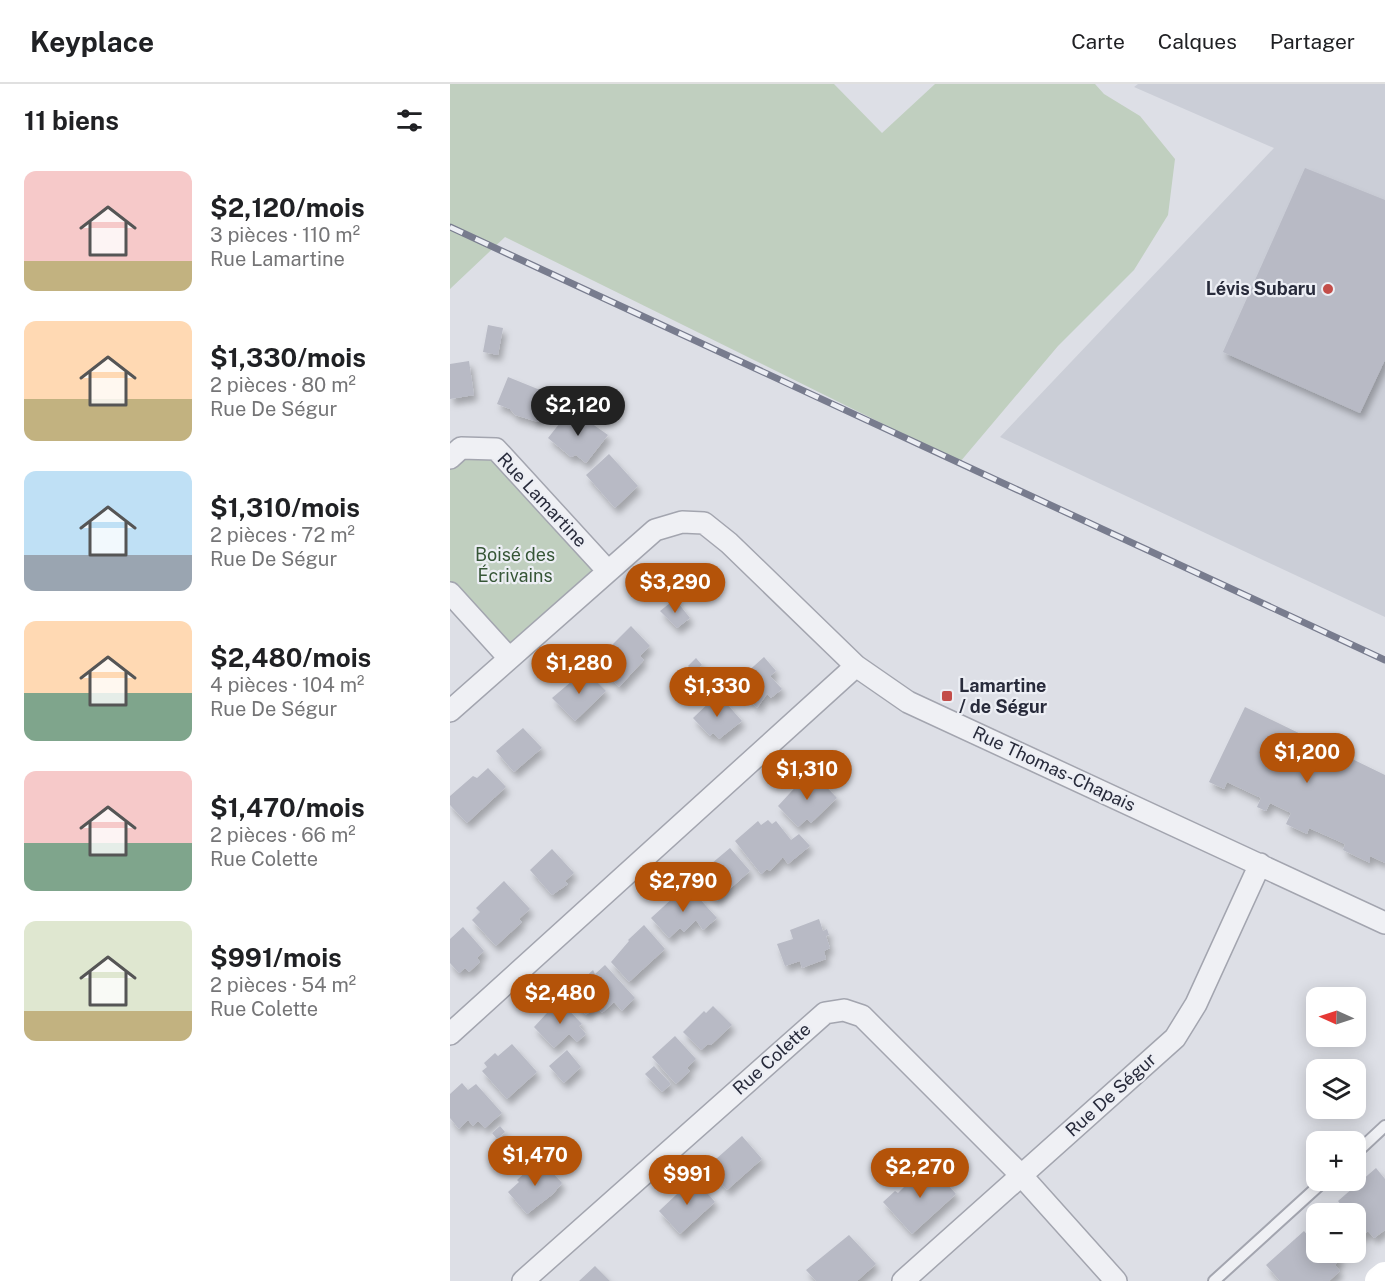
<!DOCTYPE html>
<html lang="fr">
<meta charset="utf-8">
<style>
:root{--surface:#fff;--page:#f2f2f2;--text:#202124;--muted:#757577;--line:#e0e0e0;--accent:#b45309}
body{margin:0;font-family:"Public Sans",sans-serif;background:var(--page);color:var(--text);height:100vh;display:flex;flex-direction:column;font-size:22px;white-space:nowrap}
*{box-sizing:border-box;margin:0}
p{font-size:20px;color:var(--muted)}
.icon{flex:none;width:33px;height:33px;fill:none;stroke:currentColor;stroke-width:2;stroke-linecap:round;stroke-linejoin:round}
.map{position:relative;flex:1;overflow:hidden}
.panel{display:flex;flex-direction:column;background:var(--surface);width:450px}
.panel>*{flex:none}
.needle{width:39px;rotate:273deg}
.controls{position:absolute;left:856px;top:903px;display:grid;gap:12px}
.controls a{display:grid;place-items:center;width:60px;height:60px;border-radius:12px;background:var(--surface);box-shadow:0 3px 15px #0003;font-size:30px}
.price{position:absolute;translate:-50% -51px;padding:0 14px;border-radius:21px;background:var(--accent);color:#fff;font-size:20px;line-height:39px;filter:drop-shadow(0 2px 3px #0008)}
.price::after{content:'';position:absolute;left:50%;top:36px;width:18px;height:14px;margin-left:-9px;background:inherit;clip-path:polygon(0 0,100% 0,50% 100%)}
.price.current{background:#222;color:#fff}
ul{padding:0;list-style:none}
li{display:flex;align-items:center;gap:18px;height:150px;padding:0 24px}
li span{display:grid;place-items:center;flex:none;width:168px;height:120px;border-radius:12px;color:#555}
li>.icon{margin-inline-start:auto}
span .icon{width:72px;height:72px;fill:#fffc;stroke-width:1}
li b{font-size:26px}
h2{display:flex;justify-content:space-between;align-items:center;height:72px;padding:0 24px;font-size:26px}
header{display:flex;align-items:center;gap:36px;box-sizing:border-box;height:84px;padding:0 30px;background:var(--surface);border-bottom:2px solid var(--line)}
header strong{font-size:28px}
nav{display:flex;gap:33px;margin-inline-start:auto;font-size:21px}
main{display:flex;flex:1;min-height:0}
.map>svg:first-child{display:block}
.built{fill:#cbced7}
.green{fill:#c0cfbf}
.building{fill:#b8bac5;filter:url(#shadow)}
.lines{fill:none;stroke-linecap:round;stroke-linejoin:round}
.lane-casing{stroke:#a3a5af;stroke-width:14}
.street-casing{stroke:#a3a5af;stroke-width:24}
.lane{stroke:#eff0f4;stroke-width:10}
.street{stroke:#eff0f4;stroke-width:21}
.secondary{stroke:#fff;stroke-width:30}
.rail-casing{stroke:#787c8e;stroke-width:7}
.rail{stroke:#eceef4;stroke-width:4.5;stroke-dasharray:14;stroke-linecap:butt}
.poi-dot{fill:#c34d49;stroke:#eceef4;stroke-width:2}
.labels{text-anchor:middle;stroke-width:4.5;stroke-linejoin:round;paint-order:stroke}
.poi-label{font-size:18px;font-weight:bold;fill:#282b3b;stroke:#eceef4;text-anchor:end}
.street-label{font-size:18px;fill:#282b3b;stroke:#eceef4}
.park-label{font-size:18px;fill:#365636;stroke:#eceef4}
</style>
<header>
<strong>Keyplace</strong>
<nav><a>Carte</a><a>Calques</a><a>Partager</a></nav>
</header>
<main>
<section class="panel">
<h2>11 biens<svg class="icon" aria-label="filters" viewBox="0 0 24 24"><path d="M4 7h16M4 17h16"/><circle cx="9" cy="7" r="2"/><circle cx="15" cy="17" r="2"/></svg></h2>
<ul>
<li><span style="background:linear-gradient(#f6c9c9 75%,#c2b280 0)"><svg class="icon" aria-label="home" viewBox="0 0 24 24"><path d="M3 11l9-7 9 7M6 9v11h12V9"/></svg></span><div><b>$2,120/mois</b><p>3 pièces · 110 m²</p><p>Rue Lamartine</p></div></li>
<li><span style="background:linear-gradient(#ffd9b3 65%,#c2b280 0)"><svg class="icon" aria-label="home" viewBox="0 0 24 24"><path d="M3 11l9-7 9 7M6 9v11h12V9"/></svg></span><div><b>$1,330/mois</b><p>2 pièces · 80 m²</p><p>Rue De Ségur</p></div></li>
<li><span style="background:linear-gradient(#bfe0f5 70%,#9aa5b1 0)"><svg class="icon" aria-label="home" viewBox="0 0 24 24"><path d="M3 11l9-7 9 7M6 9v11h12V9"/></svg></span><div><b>$1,310/mois</b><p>2 pièces · 72 m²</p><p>Rue De Ségur</p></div></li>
<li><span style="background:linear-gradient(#ffd9b3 60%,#7fa58c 0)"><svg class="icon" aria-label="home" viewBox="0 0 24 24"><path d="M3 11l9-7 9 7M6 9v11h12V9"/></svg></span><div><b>$2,480/mois</b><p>4 pièces · 104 m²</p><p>Rue De Ségur</p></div></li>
<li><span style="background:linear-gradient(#f6c9c9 60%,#7fa58c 0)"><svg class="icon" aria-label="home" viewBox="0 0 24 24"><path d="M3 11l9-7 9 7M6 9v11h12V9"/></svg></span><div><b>$1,470/mois</b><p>2 pièces · 66 m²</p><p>Rue Colette</p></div></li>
<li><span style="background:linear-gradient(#dfe7d0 75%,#c2b280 0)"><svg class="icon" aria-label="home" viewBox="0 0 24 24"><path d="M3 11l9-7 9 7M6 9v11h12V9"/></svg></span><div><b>$991/mois</b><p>2 pièces · 54 m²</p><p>Rue Colette</p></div></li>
</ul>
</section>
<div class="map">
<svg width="935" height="1197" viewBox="0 0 935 1197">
<defs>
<filter id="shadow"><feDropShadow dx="3.5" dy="6" stdDeviation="3" flood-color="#0004"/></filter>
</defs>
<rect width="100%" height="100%" fill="#dddfe6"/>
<path class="built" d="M688 0H935V533L550 353 824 64 684 3Z"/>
<path class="green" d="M0 0H384L432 49 485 0H645L654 10 690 32 725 75 718 131 684 186 608 262 510 378 55 153 0 205Z
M46 365 157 486 59 574 0 509V374Z"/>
<path class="building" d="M855 84 935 116V276L910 329 773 268Z
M38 241 53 244 48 271 33 268Z
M19 277 24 311 0 315V280Z
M58 293 100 310 88 338 65 331 60 325 47 320Z
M121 325 158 351 136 379 126 371 121 373 98 354Z
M159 370 188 402 165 424 136 391Z
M225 515 240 534 227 544 210 527Z
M181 542 200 562 190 572 194 576 169 603 145 578Z
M314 573 326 587 320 592 332 605 321 614 317 610 307 624 285 599Z
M246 574 252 581 244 588 238 582Z
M135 586 156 607 125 637 102 614Z
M268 610 292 637 269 655 263 649 260 652 243 634Z
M795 623 935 691V779L920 772V779L893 766 895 760 859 744 857 750 836 740 841 729 820 719 816 727 807 723 811 714 777 698 774 705 759 698Z
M73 644 92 664 64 688 46 667Z
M38 684 56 703 17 739 0 721V712L23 692 27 694Z
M364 690 387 714 361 739 357 735 348 743 328 722 351 697 353 700Z
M318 736 322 740 326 737 341 756 349 750 360 762 338 780 333 773 320 787 317 785 311 790 285 757 308 737 311 741Z
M280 764 300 787 266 817 250 798 259 790 255 785Z
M102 765 124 789 115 797 118 800 102 811 80 786Z
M54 797 80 825 69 835 72 838 46 862 22 836 30 828 26 824Z
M237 801 267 834 253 846 246 836 234 848 230 844 219 854 201 834Z
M369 835 373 847 377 845 379 851 376 852 380 864 374 867 376 875 352 884 350 877 335 882 327 860 343 855 340 846Z
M194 841 215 865 179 898 161 878 179 857 178 856Z
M13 843 34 867 27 874 30 878 19 888 15 884 9 889 0 879V855Z
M155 881 185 914 172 927 164 918 152 929 146 922 136 931 117 910 143 886 145 890Z
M109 916 132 940 129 942 136 950 127 958 119 950 104 964 84 943Z
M263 922 282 941 261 961 258 960 251 966 233 948 254 927 256 929Z
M225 952 246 975 237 984 240 987 226 1000 202 973Z
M62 960 87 988 57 1015 32 987 37 983 34 979 45 969 48 972Z
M117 966 131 983 114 999 99 982Z
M204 982 221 1000 212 1008 195 990Z
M12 999 18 1006 26 1000 52 1029 35 1044 28 1037 23 1042 18 1036 9 1045 0 1034V1010Z
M50 1042 55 1048 47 1055 42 1049Z
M292 1052 312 1075 277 1106 257 1083Z
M90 1075 112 1099 103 1110 77 1130 58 1108 69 1098 67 1096Z
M478 1079 506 1110 462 1150 433 1118 445 1107 448 1109Z
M926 1084 935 1095V1146L924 1154 918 1147 910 1153 906 1148V1143L909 1142 906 1130H898L888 1117Z
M244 1094 265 1118 230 1150 209 1127Z
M854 1147 867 1162V1168H885L891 1175 885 1181 890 1187 879 1197H830L816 1181Z
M399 1151 426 1180 407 1197H366L356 1186Z
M145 1182 160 1197H129Z"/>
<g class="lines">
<g class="lane-casing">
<path id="lane" d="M906 1069 935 1042
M764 1197 875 1096"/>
</g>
<g class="street-casing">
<path id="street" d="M0 374 11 364 46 365 157 486
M0 509 59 574
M0 627 205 446 232 438 254 439 279 459 406 582 458 618 935 839
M0 950 406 582
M73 1197 375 929 394 926 412 932 571 1091 666 1197
M453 1197 725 954 746 920 810 780"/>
</g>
<use href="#lane" class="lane"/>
<use href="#street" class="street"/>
<path class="secondary" d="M930 1197 935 1193"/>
<g class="rail-casing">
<path id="rail" d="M0 143 935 576"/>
</g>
<use href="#rail" class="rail"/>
</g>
<g class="poi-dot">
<circle cx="878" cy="205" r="6"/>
<rect x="491" y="606" width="12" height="12" rx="3"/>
</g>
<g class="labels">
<g class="poi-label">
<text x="866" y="211">Lévis Subaru</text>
<text x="509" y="608" text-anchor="start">Lamartine<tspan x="509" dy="21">/ de Ségur</tspan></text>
</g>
<g class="street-label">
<text transform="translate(92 416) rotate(47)" y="6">Rue Lamartine</text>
<text transform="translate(604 685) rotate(25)" y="6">Rue Thomas-Chapais</text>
<text transform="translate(322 975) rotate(-42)" y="6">Rue Colette</text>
<text transform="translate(661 1011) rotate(-42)" y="6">Rue De Ségur</text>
</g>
<g class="park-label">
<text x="65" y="477">Boisé des<tspan x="65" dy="21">Écrivains</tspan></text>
</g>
</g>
</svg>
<div class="controls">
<a><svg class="needle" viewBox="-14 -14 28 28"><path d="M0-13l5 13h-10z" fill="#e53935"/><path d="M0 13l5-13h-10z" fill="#757577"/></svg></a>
<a><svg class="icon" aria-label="layers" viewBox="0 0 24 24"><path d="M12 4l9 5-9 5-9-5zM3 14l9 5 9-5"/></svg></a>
<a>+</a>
<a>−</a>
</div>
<b class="price current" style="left:128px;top:353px">$2,120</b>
<b class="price" style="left:225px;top:530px">$3,290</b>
<b class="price" style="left:129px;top:611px">$1,280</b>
<b class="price" style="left:267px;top:634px">$1,330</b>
<b class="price" style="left:857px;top:700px">$1,200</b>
<b class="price" style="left:357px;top:717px">$1,310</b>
<b class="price" style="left:233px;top:829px">$2,790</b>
<b class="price" style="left:110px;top:941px">$2,480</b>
<b class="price" style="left:85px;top:1103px">$1,470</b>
<b class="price" style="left:470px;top:1115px">$2,270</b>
<b class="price" style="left:237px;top:1122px">$991</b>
</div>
</main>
